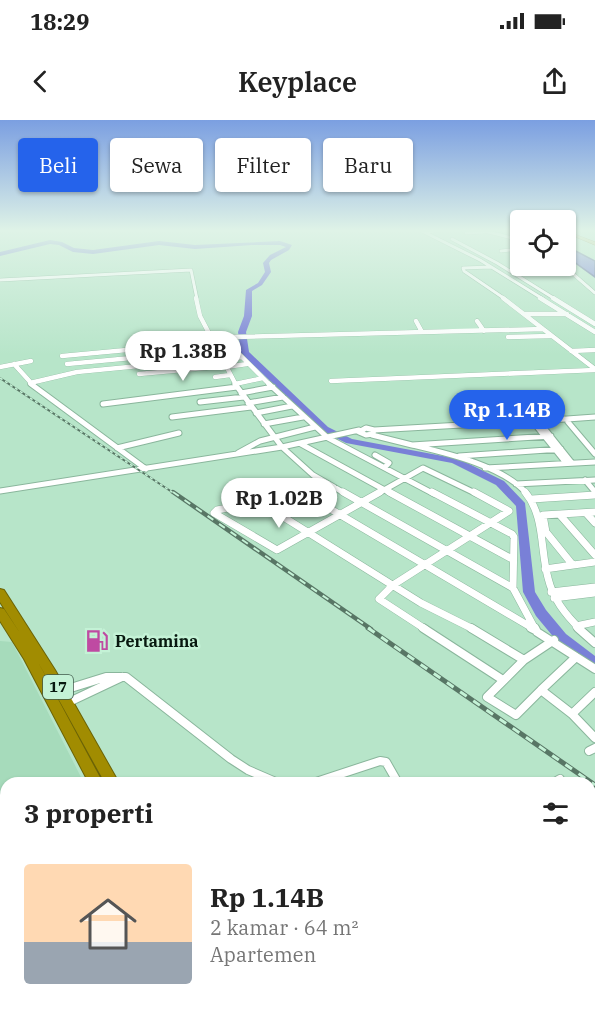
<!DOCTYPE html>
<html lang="id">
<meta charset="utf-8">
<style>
:root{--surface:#fff;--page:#f2f2f2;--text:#222;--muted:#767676;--accent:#2563eb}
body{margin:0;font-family:"IBM Plex Serif",serif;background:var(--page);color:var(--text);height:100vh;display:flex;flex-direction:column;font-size:22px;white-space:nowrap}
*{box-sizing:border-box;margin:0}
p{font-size:20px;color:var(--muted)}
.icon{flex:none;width:33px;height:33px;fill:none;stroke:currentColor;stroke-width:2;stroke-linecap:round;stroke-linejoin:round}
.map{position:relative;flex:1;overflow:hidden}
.details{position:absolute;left:0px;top:657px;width:596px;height:236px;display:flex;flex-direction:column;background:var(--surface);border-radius:18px 18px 0 0;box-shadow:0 2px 4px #0004}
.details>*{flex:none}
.hud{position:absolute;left:18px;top:18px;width:560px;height:54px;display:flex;gap:12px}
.fabs{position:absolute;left:510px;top:90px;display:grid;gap:12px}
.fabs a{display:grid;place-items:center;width:66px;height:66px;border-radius:6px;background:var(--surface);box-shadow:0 2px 4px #0004;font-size:30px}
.price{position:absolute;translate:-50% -51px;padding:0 14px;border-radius:21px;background:#fff;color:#222;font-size:20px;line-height:39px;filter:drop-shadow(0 2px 3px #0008)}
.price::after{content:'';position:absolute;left:50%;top:36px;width:18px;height:14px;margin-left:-9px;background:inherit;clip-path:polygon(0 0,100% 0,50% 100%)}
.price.on{background:var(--accent);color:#fff}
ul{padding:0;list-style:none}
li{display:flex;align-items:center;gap:18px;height:150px;padding:0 24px}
li span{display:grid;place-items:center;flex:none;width:168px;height:120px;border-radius:6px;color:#555}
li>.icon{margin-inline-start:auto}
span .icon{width:72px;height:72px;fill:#fffc;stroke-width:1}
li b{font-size:26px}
h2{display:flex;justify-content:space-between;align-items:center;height:72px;padding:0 24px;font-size:26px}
.tag{padding:0 21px;border-radius:6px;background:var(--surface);box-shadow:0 2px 4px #0004;font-size:21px;line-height:54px}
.tag.on{background:var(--accent);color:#fff}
.status{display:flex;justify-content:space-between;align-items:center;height:42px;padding:0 30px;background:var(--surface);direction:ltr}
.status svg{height:16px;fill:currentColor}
header{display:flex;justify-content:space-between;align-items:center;height:78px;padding:0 24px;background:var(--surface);font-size:27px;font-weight:600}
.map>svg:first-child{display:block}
.built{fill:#a6dbbb}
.water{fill:#7980d7;stroke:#57619b;stroke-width:1.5}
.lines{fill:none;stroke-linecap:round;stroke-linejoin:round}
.river{fill:#7980d7;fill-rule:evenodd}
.minor-far5-casing{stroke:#8ab69c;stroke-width:4}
.minor-far4-casing{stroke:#8ab69c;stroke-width:5}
.minor-far3-casing{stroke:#8ab69c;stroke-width:7}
.minor-far2-casing{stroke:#8ab69c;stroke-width:8}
.minor-far1-casing{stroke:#8ab69c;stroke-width:10}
.minor-casing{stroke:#8ab69c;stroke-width:12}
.major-casing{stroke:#6b6306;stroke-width:1}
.highway-casing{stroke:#6b6306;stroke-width:2}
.minor-far5{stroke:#fff;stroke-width:3}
.minor-far4{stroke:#fff;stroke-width:4.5}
.minor-far3{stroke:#fff;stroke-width:5}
.minor-far2{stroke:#fff;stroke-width:7}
.minor-far1{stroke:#fff;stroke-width:8}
.minor{stroke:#fff;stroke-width:10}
.major{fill:#c7ba67;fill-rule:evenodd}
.highway{fill:#a18c01;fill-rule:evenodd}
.rail-far2-casing{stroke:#587665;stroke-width:2}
.rail-far1-casing{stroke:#587665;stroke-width:4.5}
.rail-casing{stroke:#587665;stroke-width:5}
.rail-far2{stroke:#c4f2d6;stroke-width:1.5;stroke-dasharray:3;stroke-linecap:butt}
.rail-far1{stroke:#c4f2d6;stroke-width:2;stroke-dasharray:7;stroke-linecap:butt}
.rail{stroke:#c4f2d6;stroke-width:3;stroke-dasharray:8;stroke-linecap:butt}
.labels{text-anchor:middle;stroke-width:5;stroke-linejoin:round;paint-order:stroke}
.shield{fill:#c4f2d6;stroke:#40594b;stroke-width:1.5}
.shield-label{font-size:15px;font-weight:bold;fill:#07180f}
.poi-label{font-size:16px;font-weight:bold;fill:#07180f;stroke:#c4f2d6;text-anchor:start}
</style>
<div class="status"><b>18:29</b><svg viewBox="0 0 49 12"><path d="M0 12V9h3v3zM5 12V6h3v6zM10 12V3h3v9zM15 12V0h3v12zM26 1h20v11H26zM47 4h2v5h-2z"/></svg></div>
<header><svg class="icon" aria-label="back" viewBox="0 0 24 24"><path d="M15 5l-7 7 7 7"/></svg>Keyplace<svg class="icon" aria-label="share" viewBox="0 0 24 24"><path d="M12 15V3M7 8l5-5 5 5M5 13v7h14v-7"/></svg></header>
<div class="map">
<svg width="595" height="892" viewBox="0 0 595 892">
<rect width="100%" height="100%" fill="#b7e5c9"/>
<path class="built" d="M0 521 12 522 84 663H6V820L0 821Z"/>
<path class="water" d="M566 126 595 141V157L566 136Z"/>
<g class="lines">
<path class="river" d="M50 120 62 122 74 128 93 130 159 121 195 125 280 121 292 125 289 130 271 140 269 143 271 152 262 165 252 171V196L246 212 249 232 328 307 352 319 459 339 504 361 525 383 535 472 546 490 566 514 595 536V548L590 547 556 520 536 496 523 472 516 386 496 365 452 343 346 323 322 311 241 233 238 212 244 196 246 170 258 163 265 152 263 143 270 135 286 127 280 125H252L195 129 159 125 93 134 73 132 59 125 50 124 0 136V132Z"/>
<g class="minor-far5-casing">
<path id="minor-far5" d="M420 110 480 140 543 179
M481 110 520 120
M427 112 441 110
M567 112 578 110
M466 113 483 112
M452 119 497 143 555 179
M501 131 520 129
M564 146 595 173
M491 147 463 148 464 151 505 179
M553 148 566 147
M0 160 191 150 197 179"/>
</g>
<g class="minor-far4-casing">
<path id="minor-far4" d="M196 178 200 196 236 265
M503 178 595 249
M540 178 595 212
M553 178 595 204
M524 194H567
M416 201 422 212
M477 201 484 211
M232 217 543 209
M508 217 551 216
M212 219 232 217 238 233 270 265
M571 231 595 230
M62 236 213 222
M222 240 242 237
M14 244 33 265
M67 244 217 230
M0 247 31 241
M226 247 247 244
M139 254 225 246
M215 257 230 255
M331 261 595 250
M30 263 77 252 221 238
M235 264 263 258"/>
</g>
<g class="minor-far3-casing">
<path id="minor-far3" d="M31 264 146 349
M235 264 282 327 313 355 346 374
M269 264 328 318 434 374
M241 273 273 267
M200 282 244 277
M248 283 283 277
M103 284 237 267
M256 293 292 286
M172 297 251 287
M567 299 595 297
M568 302 595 334
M534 303 566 343
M540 303 572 343
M264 304 303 297
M366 308 374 310 373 314 366 315 359 312Z
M374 310 565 299
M372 315 412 325 551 316
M301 324 392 374
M412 325C446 333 504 346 527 374
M117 328 179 313
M238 333 260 321 315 307
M375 335 389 343 385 347
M459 336 561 329
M485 348 595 342
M585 360 595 372
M516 364 595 360
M240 365 244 374
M0 371 282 327 359 310
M304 374 334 367
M377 374 423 348 477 374"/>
</g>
<g class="minor-far2-casing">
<path id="minor-far2" d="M244 372 250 385
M343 372 513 468 535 509
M389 372 512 439
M432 372 512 414 514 417 513 468
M525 372C545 396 540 429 548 458 553 479 565 494 580 509
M305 374 534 509
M532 379 595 375
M261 383 421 483 473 509
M214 393 277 430 380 372
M214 393 217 390 311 372
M586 393 595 403
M560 395 595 435
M572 444 546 412 543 395 595 392
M545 449 595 442
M551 472 595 467
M554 478 595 473
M576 506 595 502
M425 509 379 479 393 465 509 391 474 372"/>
</g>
<g class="minor-far1-casing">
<path id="minor-far1" d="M423 508 503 560
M471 508 524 540
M531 508 535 510
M535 508 537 512 595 549
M578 508 595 523
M576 537 541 570 572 594 595 618
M541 570 516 595 487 577 524 540 554 520
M61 571 106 557H126L231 639 248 650 278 663
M67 583 122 557
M572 594 595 572
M589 631 595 628
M313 663 380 641 386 642 398 663
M553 663 560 659"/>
</g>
<g class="minor-casing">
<path id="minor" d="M590 802 595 800
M0 838 6 837
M590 842 595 839
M590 854 595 862
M27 892 29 886"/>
</g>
<g class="major-casing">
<path id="major" d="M566 111 595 122V125L566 113Z"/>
</g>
<g class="highway-casing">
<path id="highway" d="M0 469 4 470 55 550 119 663H105L38 542 103 663H89L24 539 0 501V488L4 489 20 513 0 482Z
M202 886H239L241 892H204Z"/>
</g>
<use href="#minor-far5" class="minor-far5"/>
<use href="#minor-far4" class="minor-far4"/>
<use href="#minor-far3" class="minor-far3"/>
<use href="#minor-far2" class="minor-far2"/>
<use href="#minor-far1" class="minor-far1"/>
<use href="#minor" class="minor"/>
<use href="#major" class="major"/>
<use href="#highway" class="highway"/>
<g class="rail-far2-casing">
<path id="rail-far2" d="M0 258 175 374"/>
</g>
<g class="rail-far1-casing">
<path id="rail-far1" d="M173 372 371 509"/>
</g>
<g class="rail-casing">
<path id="rail" d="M368 508 595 665"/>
</g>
<use href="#rail-far2" class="rail-far2"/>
<use href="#rail-far1" class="rail-far1"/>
<use href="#rail" class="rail"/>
</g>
<linearGradient id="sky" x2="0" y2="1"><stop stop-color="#7b9fe1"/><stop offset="0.47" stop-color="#dff3e7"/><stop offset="1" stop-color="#dff3e7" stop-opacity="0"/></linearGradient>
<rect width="595" height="235" fill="url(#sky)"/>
<defs>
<g id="fuel-bare" transform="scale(1.8)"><path d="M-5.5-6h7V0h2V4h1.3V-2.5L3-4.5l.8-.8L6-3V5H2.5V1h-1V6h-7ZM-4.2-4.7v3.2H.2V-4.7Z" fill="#bf4aa2" stroke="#c4f2d6" stroke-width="2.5" paint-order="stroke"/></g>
</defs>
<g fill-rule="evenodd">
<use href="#fuel-bare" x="97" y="521"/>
</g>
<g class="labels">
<rect class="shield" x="43" y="555" width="30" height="24" rx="4.5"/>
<g class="shield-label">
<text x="58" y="572">17</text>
</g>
<g class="poi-label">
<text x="115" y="527">Pertamina</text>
</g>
</g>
</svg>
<div class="fabs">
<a><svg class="icon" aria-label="locate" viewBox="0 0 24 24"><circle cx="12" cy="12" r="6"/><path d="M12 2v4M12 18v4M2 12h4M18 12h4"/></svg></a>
</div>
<b class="price" style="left:183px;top:262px">Rp 1.38B</b>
<b class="price on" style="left:507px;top:321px">Rp 1.14B</b>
<b class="price" style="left:279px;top:409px">Rp 1.02B</b>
<div class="hud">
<a class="tag on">Beli</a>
<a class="tag">Sewa</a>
<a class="tag">Filter</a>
<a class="tag">Baru</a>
</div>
<section class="details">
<h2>3 properti<svg class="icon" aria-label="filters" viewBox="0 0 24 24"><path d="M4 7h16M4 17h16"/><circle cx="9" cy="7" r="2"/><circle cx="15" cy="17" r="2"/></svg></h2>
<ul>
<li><span style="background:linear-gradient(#ffd9b3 65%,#9aa5b1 0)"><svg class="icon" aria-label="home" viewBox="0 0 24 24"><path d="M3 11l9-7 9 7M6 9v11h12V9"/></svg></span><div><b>Rp 1.14B</b><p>2 kamar · 64 m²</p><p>Apartemen</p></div></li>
</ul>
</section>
</div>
